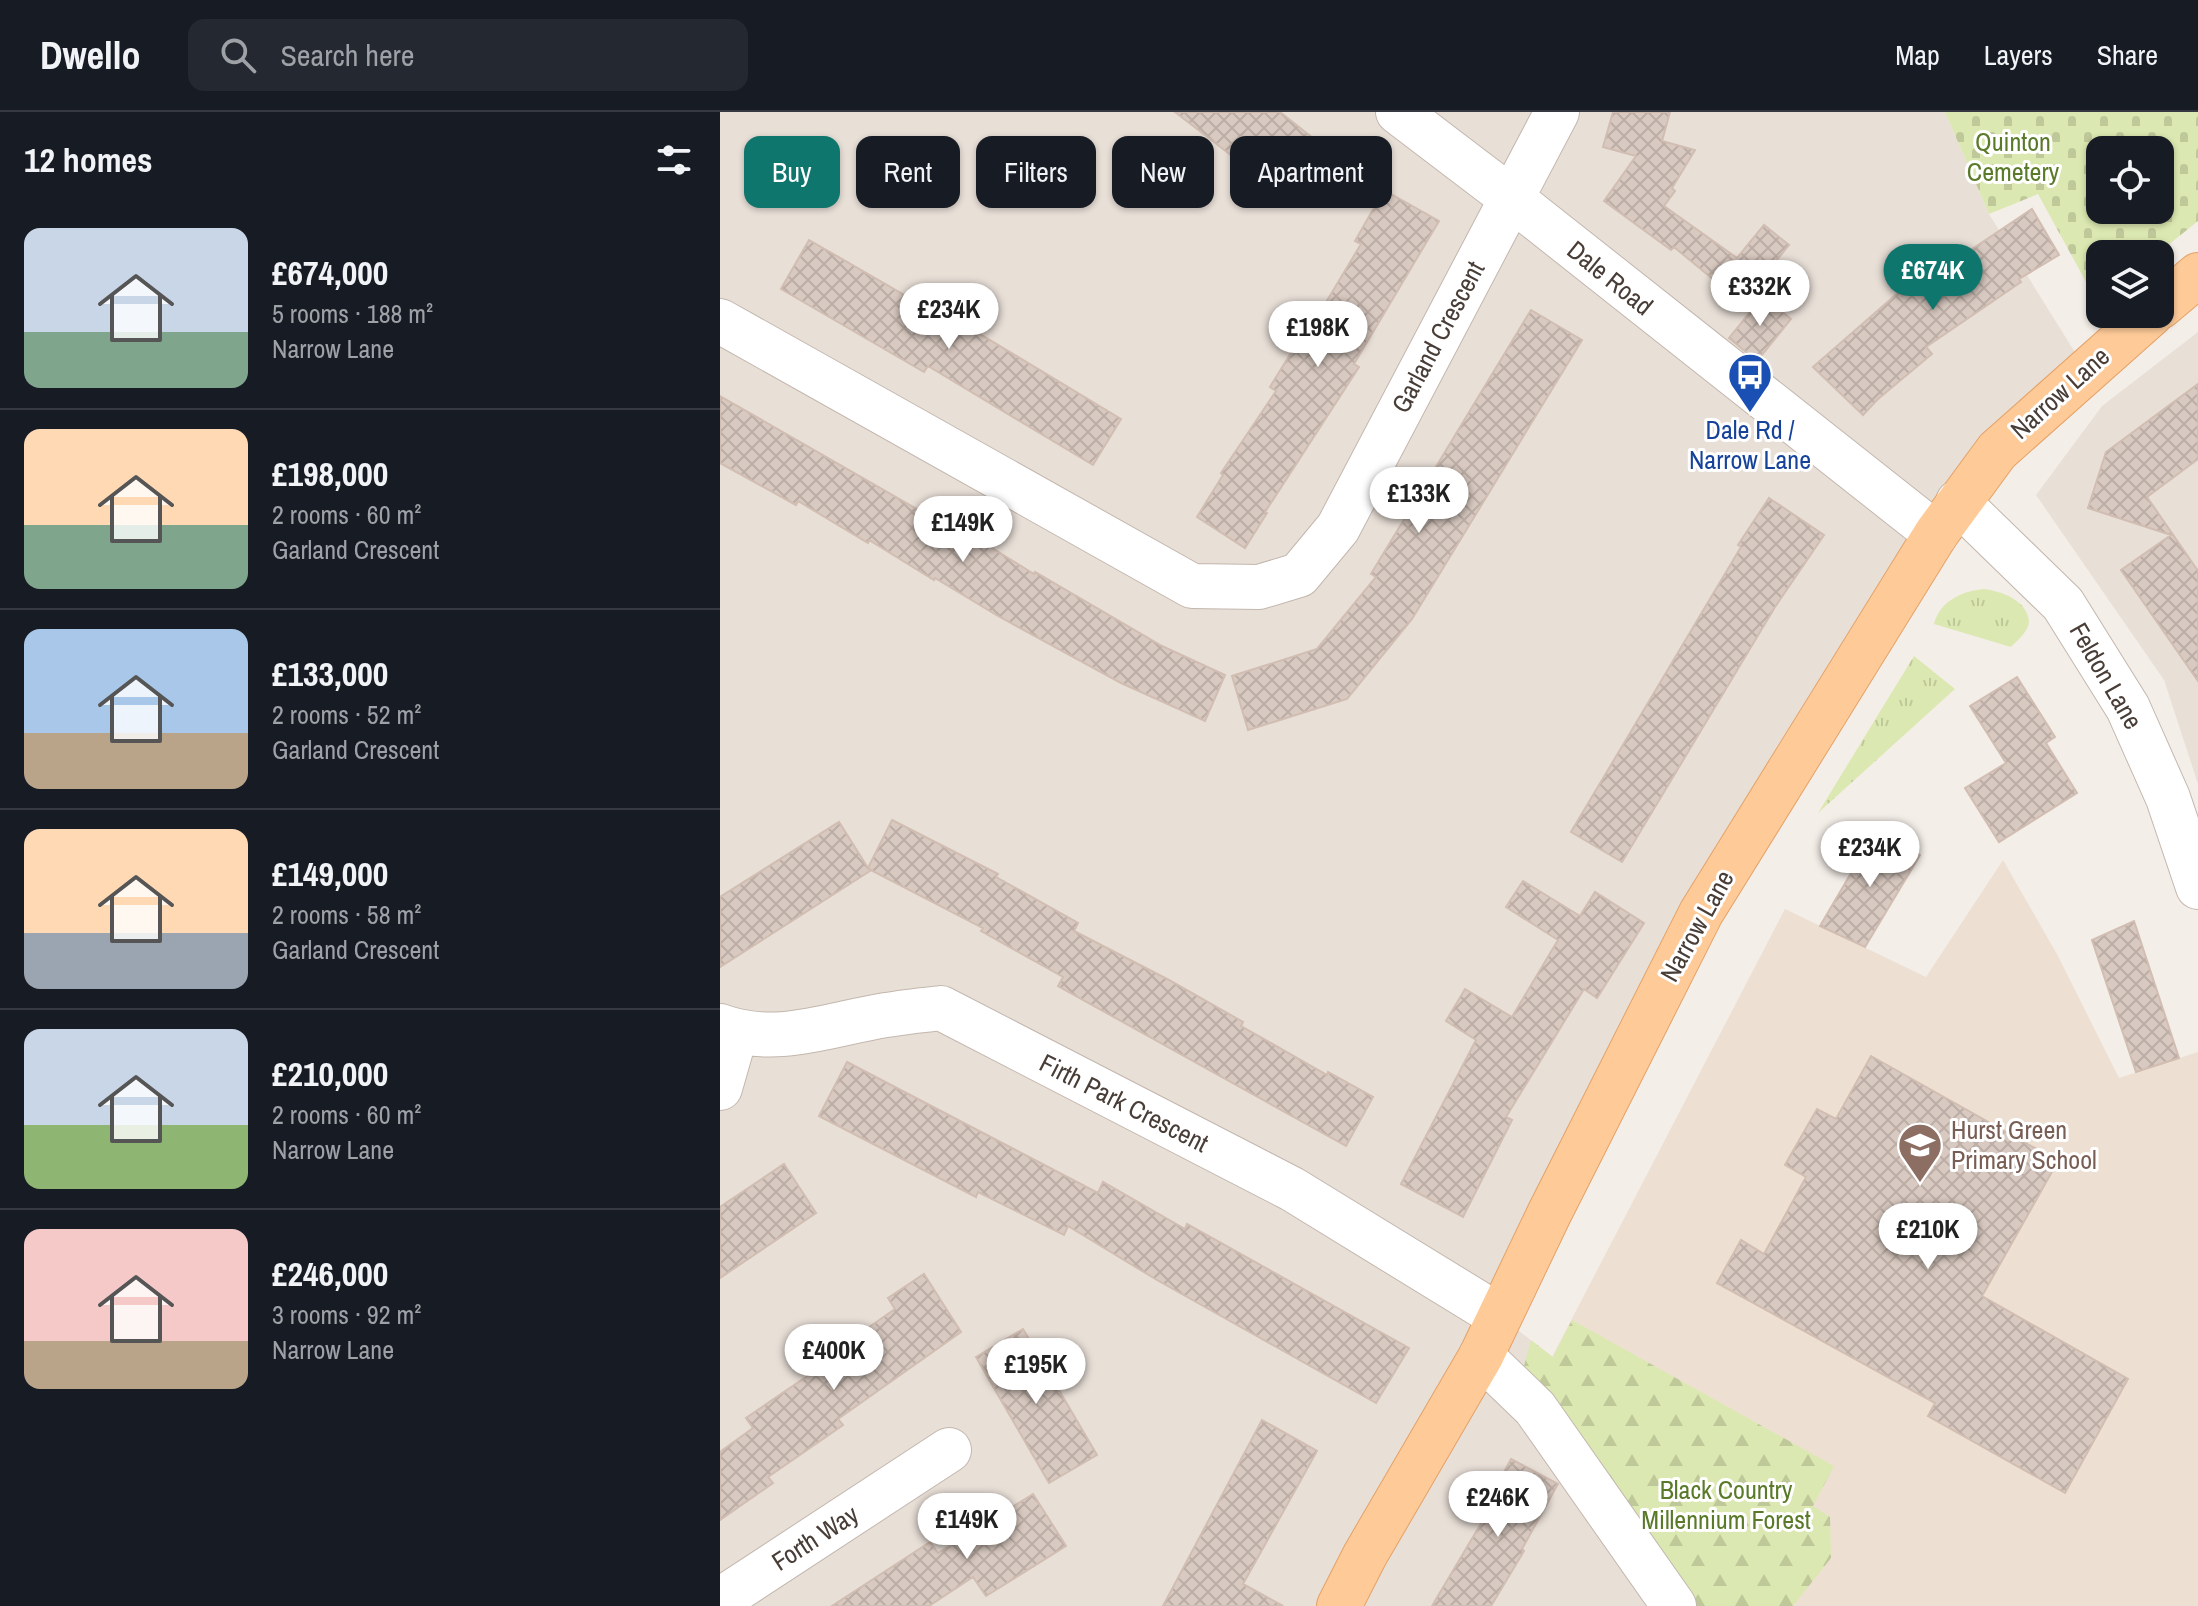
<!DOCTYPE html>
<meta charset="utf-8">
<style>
:root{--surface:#171b24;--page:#242831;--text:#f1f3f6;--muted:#9ea1a6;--line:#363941;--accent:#0f766e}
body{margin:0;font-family:"Archivo Narrow",sans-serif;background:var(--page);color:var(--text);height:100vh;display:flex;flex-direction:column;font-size:30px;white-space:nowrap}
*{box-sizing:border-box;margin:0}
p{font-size:26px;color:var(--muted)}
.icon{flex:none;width:44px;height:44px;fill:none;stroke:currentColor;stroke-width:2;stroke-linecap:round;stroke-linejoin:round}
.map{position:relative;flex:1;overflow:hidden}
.panel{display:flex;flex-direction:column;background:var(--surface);width:720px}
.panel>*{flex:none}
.top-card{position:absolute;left:24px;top:24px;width:760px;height:72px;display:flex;gap:16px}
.tools{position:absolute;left:1366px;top:24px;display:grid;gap:16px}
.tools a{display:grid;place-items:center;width:88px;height:88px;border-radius:16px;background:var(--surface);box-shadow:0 2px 6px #0004;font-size:40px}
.price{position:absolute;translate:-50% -68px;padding:0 18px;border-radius:28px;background:#fff;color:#222;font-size:26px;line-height:52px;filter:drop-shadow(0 2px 4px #0008)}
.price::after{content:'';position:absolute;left:50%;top:48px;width:24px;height:18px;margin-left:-12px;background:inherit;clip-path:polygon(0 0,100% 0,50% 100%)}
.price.current{background:var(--accent);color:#fff}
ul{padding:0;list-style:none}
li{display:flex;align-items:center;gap:24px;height:200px;padding:0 24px}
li+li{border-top:2px solid var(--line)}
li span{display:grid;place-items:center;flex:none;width:224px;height:160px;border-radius:16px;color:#555}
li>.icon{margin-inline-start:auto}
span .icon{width:96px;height:96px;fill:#fffc;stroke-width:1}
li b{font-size:34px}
h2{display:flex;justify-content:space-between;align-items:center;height:96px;padding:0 24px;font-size:34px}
.tag{padding:0 28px;border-radius:16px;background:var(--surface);box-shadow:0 2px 6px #0004;font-size:28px;line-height:72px}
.tag.current{background:var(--accent);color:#fff}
header{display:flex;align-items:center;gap:48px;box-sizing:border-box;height:112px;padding:0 40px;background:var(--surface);border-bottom:2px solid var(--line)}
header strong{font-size:38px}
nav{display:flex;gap:44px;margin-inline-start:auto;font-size:28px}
.search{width:560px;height:72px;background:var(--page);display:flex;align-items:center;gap:20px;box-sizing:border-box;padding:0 28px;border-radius:16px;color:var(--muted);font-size:30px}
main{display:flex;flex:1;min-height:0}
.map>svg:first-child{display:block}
.residential{fill:#e8dfd7}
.education{fill:#ede0d2}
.grass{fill:url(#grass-tufts)}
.forest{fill:url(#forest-firs)}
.cemetery{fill:url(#cemetery-stones);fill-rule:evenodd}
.building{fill:url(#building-cross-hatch);stroke:#d1bdb1;stroke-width:2}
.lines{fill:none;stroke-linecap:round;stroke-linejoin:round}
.minor-casing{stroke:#c3b7ae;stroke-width:46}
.major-casing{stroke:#e4a267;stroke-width:46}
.minor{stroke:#fff;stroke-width:44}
.major{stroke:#feca98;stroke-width:44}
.labels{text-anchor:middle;stroke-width:6;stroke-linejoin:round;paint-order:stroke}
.park-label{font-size:26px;fill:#5a7a2a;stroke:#fff}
.street-label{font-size:26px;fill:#483d37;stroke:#fff}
.transit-label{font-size:26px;fill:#164399;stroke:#fff}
.education-label{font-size:26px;fill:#785e54;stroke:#fff;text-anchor:start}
</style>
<header>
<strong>Dwello</strong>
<div class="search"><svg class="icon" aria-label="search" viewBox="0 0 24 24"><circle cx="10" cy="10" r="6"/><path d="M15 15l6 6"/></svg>Search here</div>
<nav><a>Map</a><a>Layers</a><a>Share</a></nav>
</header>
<main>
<section class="panel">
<h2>12 homes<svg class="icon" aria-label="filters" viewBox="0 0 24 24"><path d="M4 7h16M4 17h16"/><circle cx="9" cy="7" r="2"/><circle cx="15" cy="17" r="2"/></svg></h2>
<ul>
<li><span style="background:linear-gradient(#c9d6e8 65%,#7fa58c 0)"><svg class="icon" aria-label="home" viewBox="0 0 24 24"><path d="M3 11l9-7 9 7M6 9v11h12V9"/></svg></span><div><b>£674,000</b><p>5 rooms · 188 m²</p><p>Narrow Lane</p></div></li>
<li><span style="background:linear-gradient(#ffd9b3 60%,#7fa58c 0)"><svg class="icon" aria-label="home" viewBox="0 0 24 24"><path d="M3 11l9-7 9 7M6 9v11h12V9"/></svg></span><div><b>£198,000</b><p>2 rooms · 60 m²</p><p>Garland Crescent</p></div></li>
<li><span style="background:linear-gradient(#a9c7e8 65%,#b9a48a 0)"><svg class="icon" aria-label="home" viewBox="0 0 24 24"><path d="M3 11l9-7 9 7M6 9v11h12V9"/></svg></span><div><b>£133,000</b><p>2 rooms · 52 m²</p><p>Garland Crescent</p></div></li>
<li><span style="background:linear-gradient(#ffd9b3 65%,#9aa5b1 0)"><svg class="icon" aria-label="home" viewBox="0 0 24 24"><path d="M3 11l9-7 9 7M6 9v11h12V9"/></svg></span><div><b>£149,000</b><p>2 rooms · 58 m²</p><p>Garland Crescent</p></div></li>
<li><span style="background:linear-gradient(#c9d6e8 60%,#8fb573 0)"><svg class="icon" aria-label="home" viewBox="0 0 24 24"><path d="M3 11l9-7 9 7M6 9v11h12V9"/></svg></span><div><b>£210,000</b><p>2 rooms · 60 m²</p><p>Narrow Lane</p></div></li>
<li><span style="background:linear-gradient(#f6c9c9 70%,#b9a48a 0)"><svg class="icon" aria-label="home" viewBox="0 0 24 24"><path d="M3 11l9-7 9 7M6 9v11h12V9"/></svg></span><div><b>£246,000</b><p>3 rooms · 92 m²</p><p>Narrow Lane</p></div></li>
</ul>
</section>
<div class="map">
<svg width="1478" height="1494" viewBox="0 0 1478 1494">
<defs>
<pattern id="grass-tufts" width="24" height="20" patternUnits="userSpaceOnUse" patternTransform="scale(2)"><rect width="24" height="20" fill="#dce8b1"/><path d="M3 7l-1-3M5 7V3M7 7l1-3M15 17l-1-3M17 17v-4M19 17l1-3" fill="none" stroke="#bec899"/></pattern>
<pattern id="forest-firs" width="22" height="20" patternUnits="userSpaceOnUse" patternTransform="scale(2)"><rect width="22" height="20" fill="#dce8b1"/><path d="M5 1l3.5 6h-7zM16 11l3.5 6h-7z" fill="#bec899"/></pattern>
<pattern id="cemetery-stones" width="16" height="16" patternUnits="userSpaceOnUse" patternTransform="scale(2)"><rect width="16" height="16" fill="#dce8b1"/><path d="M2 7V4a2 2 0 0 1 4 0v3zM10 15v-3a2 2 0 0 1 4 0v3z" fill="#bec899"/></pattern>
<pattern id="building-cross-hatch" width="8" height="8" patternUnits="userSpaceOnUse" patternTransform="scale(2)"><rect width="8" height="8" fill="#d9cac1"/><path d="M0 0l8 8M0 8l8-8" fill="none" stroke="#bcaea6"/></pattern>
</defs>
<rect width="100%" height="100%" fill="#f4eee8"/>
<path class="residential" d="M0 0H1225L1269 102 1366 258 1238 390 779 1203 832 1245 1018 1494H0Z
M1478 220V672L1444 568 1316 383 1382 294Z"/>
<path class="education" d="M1283 748 1338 844 1399 966 1478 940V1494H1018L832 1245 1065 797 1206 865Z"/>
<path class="grass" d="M1264 477C1281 479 1307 488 1309 509 1309 519 1297 529 1291 535L1214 512C1220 489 1242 479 1264 477Z
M1194 544 1235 577 1098 701Z"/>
<path class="forest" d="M852 1208 1114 1354 1093 1394 1110 1405 1111 1446 1073 1494H971L804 1254 811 1228 833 1245Z"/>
<path class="cemetery" d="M1225 0H1478V109L1437 142H1380V188L1377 190 1318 82 1269 102ZM1380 38H1440V98H1380Z"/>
<path class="building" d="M455 0H560L594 27 555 77Z
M893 0H950L942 29 975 38 952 76 955 79 944 94 1017 146 1044 113 1069 133 1022 191 954 135 951 138 884 89 916 44 883 35Z
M664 78 719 109 634 252 639 255 545 400 547 401 525 436 477 405 503 363 501 361 556 279 550 275 584 220 587 222 641 132 635 129Z
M1312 97 1339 143 1299 167 1301 170 1206 235 1212 242 1158 287 1143 303 1093 255 1179 180 1182 184Z
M89 128 188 185 209 194 210 192 401 307 373 353 208 254 204 260 61 177Z
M1043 184 1071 207 1037 249 1009 226Z
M811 198 862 228 692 507 627 587 528 618 512 564 597 537 656 465 651 462Z
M1478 272V347L1427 385 1478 459V569L1401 458 1451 423 1368 396 1386 340Z
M0 284 249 427 251 423 314 462 315 460 442 534 505 563 485 609 401 571 278 504 215 466 214 468 149 428 148 431 78 389 76 393 0 351Z
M1049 386 1104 423 1055 495 902 750 851 720 1021 435 1018 433Z
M1297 565 1335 625 1326 631 1357 681 1279 730 1245 676 1286 651 1250 594Z
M172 708 278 762 276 765 358 811 354 819 449 868 523 910 521 914 607 963 608 960 653 985 626 1034 338 874 343 865 261 819 263 816 149 757 150 759 0 855V785L119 710 148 756Z
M1157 717 1200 743 1145 835 1100 814Z
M803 769 860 804 875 780 924 811 877 886 864 877 786 1005 792 1008 743 1105 681 1072 756 928 726 909 745 877 792 905 838 828 786 795Z
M1414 809 1459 946 1416 960 1372 828Z
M1151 944 1338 1049 1262 1184 1408 1267 1345 1381 1208 1304 1215 1291 997 1171 1021 1128 1044 1142 1086 1065 1065 1053 1097 997 1116 1007Z
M127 950 378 1081 383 1070 465 1117 467 1112 689 1236 656 1291 437 1168 348 1114 344 1123 258 1080 256 1085 99 1004Z
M64 1052 96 1101 0 1166V1095Z
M204 1162 241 1220 118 1307 123 1313 48 1365 53 1371 0 1408V1340L33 1316 26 1306 102 1254 99 1250 175 1197 168 1186Z
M303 1217 377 1343 329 1371 256 1245Z
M542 1308 597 1339 523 1472 563 1494H443Z
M791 1347 838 1372 802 1437 804 1439 771 1494H712L772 1393 768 1390Z
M313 1382 346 1434 266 1484 253 1465 209 1494H112L210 1430 218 1441Z"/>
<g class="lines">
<g class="minor-casing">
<path id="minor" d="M678 0 791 86 1216 422
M0 209 472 474 539 475 579 463 618 416 837 0
M1238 390 1343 492 1408 596 1448 686 1478 775
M0 914C57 935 109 912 166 903 184 900 203 898 221 896L572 1077 779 1204
M0 976 16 920
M761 1244 815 1296 954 1494
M0 1488 229 1338"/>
</g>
<g class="major-casing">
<path id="major" d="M1440 195 1478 163
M619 1494 645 1443 761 1244 829 1102 981 801 1216 422 1277 339 1431 202"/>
</g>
<use href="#minor" class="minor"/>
<use href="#major" class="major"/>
</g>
<defs>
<g id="bus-pin" transform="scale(2.3)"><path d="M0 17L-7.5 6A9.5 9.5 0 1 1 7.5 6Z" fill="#1a4fb4" stroke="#fff"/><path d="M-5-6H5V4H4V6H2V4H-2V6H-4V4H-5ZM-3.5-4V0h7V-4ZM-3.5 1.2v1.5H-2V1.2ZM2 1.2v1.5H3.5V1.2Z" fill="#fff"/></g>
<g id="school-pin" transform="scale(2.3)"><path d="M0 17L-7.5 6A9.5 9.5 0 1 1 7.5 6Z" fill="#8d6e63" stroke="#fff"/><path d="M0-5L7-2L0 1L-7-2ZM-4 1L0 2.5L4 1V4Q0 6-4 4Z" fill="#fff"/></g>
</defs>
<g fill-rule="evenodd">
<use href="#bus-pin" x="1030" y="263"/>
<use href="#school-pin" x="1200" y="1033"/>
</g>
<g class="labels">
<g class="park-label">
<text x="1293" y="39">Quinton<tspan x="1293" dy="30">Cemetery</tspan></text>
<text x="1006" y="1387">Black Country<tspan x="1006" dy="30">Millennium Forest</tspan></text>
</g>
<g class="street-label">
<text transform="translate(890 166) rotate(39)" y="9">Dale Road</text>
<text transform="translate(718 225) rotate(-62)" y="9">Garland Crescent</text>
<text transform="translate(1340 281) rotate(-42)" y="9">Narrow Lane</text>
<text transform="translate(1386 564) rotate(60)" y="9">Feldon Lane</text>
<text transform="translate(977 814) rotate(-61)" y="9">Narrow Lane</text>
<text transform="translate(404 991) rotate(27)" y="9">Firth Park Crescent</text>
<text transform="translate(95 1426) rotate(-33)" y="9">Forth Way</text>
</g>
<g class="transit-label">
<text x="1030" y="327">Dale Rd /<tspan x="1030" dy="30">Narrow Lane</tspan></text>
</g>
<g class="education-label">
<text x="1231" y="1027">Hurst Green<tspan x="1231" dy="30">Primary School</tspan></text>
</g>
</g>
</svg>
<div class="tools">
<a><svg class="icon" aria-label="locate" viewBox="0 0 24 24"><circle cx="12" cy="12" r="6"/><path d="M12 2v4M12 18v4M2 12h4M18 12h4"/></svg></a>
<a><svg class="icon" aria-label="layers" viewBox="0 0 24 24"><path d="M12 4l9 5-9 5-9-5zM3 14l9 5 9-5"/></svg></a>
</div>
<b class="price current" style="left:1213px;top:200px">£674K</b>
<b class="price" style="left:1040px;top:216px">£332K</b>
<b class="price" style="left:229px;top:239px">£234K</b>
<b class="price" style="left:598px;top:257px">£198K</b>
<b class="price" style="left:699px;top:423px">£133K</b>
<b class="price" style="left:243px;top:452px">£149K</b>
<b class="price" style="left:1150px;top:777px">£234K</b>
<b class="price" style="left:1208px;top:1159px">£210K</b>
<b class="price" style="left:114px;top:1280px">£400K</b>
<b class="price" style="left:316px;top:1294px">£195K</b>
<b class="price" style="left:778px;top:1427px">£246K</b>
<b class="price" style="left:247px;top:1449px">£149K</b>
<div class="top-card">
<a class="tag current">Buy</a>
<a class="tag">Rent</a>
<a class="tag">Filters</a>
<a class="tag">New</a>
<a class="tag">Apartment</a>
</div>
</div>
</main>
